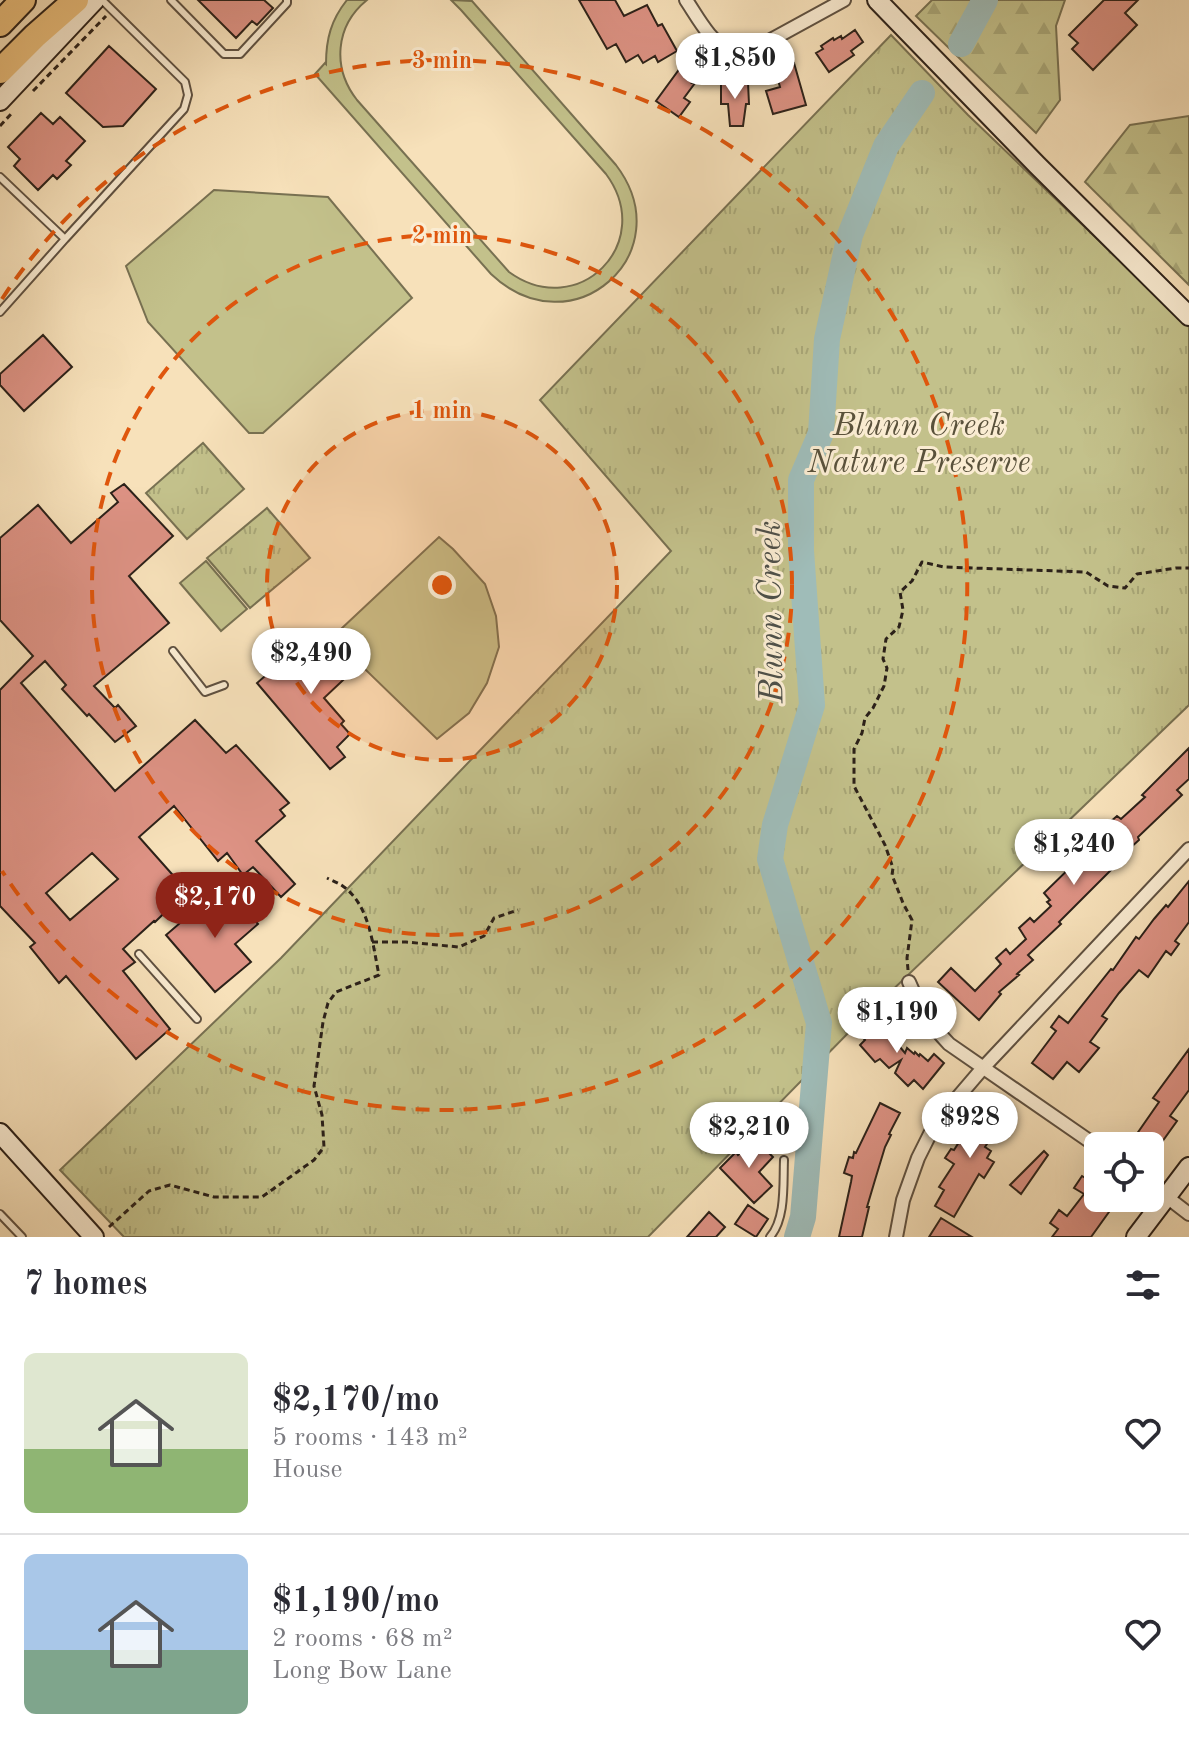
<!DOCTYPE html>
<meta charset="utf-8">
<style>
:root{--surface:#fff;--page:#f7f7f7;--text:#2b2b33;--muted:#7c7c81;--line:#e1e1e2;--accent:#8f2418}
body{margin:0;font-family:"Old Standard TT",serif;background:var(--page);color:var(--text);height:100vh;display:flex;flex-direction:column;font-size:30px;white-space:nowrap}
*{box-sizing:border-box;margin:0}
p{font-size:26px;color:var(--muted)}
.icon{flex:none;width:44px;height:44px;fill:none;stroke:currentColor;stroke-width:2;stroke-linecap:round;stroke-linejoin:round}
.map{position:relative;height:1237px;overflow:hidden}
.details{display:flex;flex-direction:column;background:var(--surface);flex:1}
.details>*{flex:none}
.controls{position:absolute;left:1084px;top:1132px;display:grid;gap:16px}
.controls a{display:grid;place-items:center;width:80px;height:80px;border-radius:12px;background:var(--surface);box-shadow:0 8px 32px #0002;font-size:40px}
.price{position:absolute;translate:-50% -68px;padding:0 18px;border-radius:28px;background:#fff;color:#222;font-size:26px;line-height:52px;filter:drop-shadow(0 2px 4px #0008)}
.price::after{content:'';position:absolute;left:50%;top:48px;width:24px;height:18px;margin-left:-12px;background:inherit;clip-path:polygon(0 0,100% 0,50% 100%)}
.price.active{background:var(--accent);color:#fff}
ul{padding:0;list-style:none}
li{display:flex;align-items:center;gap:24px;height:200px;padding:0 24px}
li+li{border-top:2px solid var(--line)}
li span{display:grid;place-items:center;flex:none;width:224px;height:160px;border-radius:12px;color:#555}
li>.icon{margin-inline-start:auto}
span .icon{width:96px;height:96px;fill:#fffc;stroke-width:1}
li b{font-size:34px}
h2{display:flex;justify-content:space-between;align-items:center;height:96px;padding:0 24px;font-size:34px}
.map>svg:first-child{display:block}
.grass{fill:#c3c18b;stroke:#787152;stroke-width:2}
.forest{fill:url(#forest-firs);stroke:#787152;stroke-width:2}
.park{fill:url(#park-tufts);stroke:#787152;stroke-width:2}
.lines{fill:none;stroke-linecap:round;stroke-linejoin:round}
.river{stroke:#9fbcb8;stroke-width:26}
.building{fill:#dd9284;stroke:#2c2119;stroke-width:2;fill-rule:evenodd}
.lane-casing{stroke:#5f5141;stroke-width:10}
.street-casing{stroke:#5f5141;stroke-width:16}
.secondary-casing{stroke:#2c2119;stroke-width:22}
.highway-casing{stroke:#2c2119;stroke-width:28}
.path{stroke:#2c2119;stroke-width:3;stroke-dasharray:6 4;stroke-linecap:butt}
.lane{stroke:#faecd2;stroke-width:6}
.street{stroke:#faecd2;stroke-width:12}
.secondary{stroke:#faecd2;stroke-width:18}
.highway{stroke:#ecc07d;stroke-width:24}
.ring{fill:none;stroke:#df560d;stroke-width:4;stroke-dasharray:14 10}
.labels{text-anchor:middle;stroke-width:6;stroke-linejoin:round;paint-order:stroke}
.park-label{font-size:32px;font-style:italic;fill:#59513b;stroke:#faecd2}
.water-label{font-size:34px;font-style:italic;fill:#4e5049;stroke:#faecd2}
.centre{fill:#df560d;stroke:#faecd2;stroke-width:4}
.ring-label{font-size:24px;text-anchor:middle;font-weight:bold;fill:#df560d;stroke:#faecd2;stroke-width:6;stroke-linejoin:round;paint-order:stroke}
</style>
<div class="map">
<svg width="1189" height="1237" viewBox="0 0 1189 1237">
<defs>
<pattern id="forest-firs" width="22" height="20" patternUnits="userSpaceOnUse" patternTransform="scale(2)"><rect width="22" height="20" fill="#c3c18b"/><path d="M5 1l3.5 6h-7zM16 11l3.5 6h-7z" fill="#a8a677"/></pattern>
<pattern id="park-tufts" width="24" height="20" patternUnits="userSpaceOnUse" patternTransform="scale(2)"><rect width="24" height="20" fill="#c3c18b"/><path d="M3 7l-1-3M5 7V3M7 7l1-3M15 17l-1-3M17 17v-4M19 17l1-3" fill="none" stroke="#a8a677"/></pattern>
</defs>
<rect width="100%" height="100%" fill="#f7e1ba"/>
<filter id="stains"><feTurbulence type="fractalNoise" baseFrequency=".0025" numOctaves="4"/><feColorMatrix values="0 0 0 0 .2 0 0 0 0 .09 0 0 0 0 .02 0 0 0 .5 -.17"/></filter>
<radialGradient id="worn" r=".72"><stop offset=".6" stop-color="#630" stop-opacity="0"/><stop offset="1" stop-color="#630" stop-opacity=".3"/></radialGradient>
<path class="grass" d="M347 0H367C335 26 332 68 357 100L509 272C578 322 657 243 606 174L461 10 451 0 472 1 616 165C683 253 572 351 491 274L315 74 325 63 326 64C326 39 331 20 347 0Z
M214 190 328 197 412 298 263 433H249L148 322 126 266Z
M439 537 453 549 485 584 496 616 499 647 487 683 469 713 437 739 339 644 341 629Z
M206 561 247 609 221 631 180 583Z"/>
<path class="forest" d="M932 0H1065L1056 26 1060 100 1036 133 916 16Z
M1189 116V285L1085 182 1130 125Z"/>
<path class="park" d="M891 35 968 115 1189 327V705L856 1025 648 1237H124L60 1170 281 958 671 551 540 400Z
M203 443 244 489 187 539 146 493Z
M267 508 310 558 250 608 207 558Z"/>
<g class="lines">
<path class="river" d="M961 44 985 0
M797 1237 803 1217 819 1023 770 859 775 825 812 705 801 551V480L821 433 827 339 850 235 886 146 922 93"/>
</g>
<path class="building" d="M198 0H264L273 8 257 25 252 21 236 38Z
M579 0H615L624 16 647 5 658 26 662 24 677 51 658 62 655 56 643 63 638 55 626 62 616 44 607 49Z
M1104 0H1138L1125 13 1137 25 1093 70 1072 49 1078 43 1069 35Z
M855 30 863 42 851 51 854 55 829 72 816 53 823 49 821 46 833 38 834 40 841 36 842 39Z
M109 46 156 89 123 126 103 127 66 93Z
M686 60 700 71 692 83H695L684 98 690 102 679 117 656 101Z
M794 63 806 105 773 114 766 91 780 87 775 69Z
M721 83H748L749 104H746L743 126H730L728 104H721Z
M41 113 53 124 60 117 85 141 66 161 71 165 57 179 53 175 38 190 14 166 20 159 8 147Z
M43 335 72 367 24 411 0 385V374Z
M124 484 173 536 129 576 169 623 94 686 115 708 118 705 136 726 115 742 89 714 87 716 62 689 66 685 45 661 21 683 115 791 195 720 226 753 236 745 289 803 280 810 285 816 256 841 295 884 281 897 253 867 243 875 227 853 218 861 174 806 139 837 187 891 155 922 154 921 123 949 135 962 123 971 170 1029 136 1059 66 976 59 983 30 947 35 943 0 906V690L33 656 0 620V538L38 505 71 543 118 502 111 493ZM92 853 118 879 70 920 46 893Z
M313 634 338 663 345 654 358 666 324 698 344 721 341 724 350 734 337 747 345 757 330 769 257 683Z
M1189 748V779L1177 790 1182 795 1138 837 1139 840 1119 858 1121 860 1059 922 1061 924 1028 955 1033 960 1017 974 1019 975 999 992 1001 994 979 1020 938 982 951 968 975 991 1001 964 996 958 1006 949 1010 954 1026 939 1019 928 1030 918 1034 922 1051 906 1047 902 1050 900 1044 893 1082 856 1080 854 1109 823 1117 816 1121 819 1145 797 1142 795Z
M1189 881V922L1175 941 1179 944 1171 955 1166 951 1148 977 1139 970 1119 993 1102 1016 1107 1019 1090 1042 1099 1048 1079 1072 1067 1062 1053 1079 1032 1063 1056 1031 1051 1027 1059 1016 1068 1023 1111 969 1113 970 1136 937 1139 939 1154 919 1166 905 1168 907Z
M229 890 258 924 235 944 251 962 215 992 166 935 201 905 205 911Z
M873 1015 905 1053 907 1048 914 1054 915 1052 919 1056 920 1054 928 1061 934 1054 944 1063 923 1089 914 1080 908 1086 895 1073 901 1060 889 1068 880 1059 875 1062 860 1045 865 1040 856 1029Z
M1189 1049V1090L1170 1116 1177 1121 1154 1153 1150 1150V1146H1145L1134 1138 1159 1102 1153 1098Z
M993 1099 1009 1110 985 1147 991 1151 987 1158 994 1162 984 1178 979 1174 954 1217 935 1206 944 1190 939 1187 954 1164 945 1158 951 1149 954 1150 964 1134 968 1136Z
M880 1103 900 1113 889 1134 891 1135 885 1147 875 1180 867 1207H869L862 1237H839L851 1182 852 1176 844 1173 849 1157 853 1158 854 1152 856 1153Z
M755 1139 773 1157 759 1172 772 1186 754 1203 720 1168 736 1152 738 1155Z
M1044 1151 1048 1155 1021 1194 1010 1185Z
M1098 1164V1198H1119L1091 1237H1052L1058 1229 1050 1223 1059 1210 1067 1216 1084 1194 1074 1188 1082 1176 1087 1179Z
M748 1205 768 1219 756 1237 735 1224Z
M709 1212 725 1227 716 1237H687Z
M941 1218 972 1237H929Z"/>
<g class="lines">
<g class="lane-casing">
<path id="lane" d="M171 0 224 54H240L287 3V0
M0 177 65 239 184 109 188 95 185 82 102 0
M0 312 65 239
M173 651 205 692 224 685
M139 954 197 1019
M0 1214 22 1237
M770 1237C786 1218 783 1185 784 1160"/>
</g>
<g class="street-casing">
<path id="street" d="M686 0C697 16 711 44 730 50 737 52 744 51 751 51L844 0
M909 982C920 1008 929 1023 949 1044L1098 1147
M1150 1184 1189 1214
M896 1237 903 1200 918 1158 935 1124 982 1069 1189 849"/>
</g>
<g class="secondary-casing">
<path id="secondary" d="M877 0 1037 165 1189 316
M0 101 95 0
M0 1133 94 1237
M1136 1237 1189 1167"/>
</g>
<g class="highway-casing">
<path id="highway" d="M0 24 23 0
M0 71 35 36 76 0"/>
</g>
<path class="path" d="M33 91 106 16
M0 126 11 114
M372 942H406L459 947 484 936 494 918 518 910
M908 970 907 958 912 920 903 903 892 875 893 868 885 845 854 786V749L862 733 865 718 873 708 884 686 887 668 883 659 886 639 899 627 903 610 900 592 912 581 922 562 944 567 1086 572 1108 586 1125 588 1137 574 1176 568H1189
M109 1227 149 1191 170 1185 214 1197H262L314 1160 324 1147 322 1115 314 1086 323 1022 328 1003 336 992 379 975C373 947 370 906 344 887 339 883 333 881 327 878"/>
<use href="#lane" class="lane"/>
<use href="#street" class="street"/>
<use href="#secondary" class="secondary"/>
<use href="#highway" class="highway"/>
</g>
<circle cx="442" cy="585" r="175" fill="#df560d" fill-opacity=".12"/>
<g class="ring">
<circle cx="442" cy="585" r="175"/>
<circle cx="442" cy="585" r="350"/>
<path d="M2 299A525 525 0 1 1 2 871"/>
</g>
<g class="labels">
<g class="park-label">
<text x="919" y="435">Blunn Creek<tspan x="919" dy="37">Nature Preserve</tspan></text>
</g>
<g class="water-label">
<text transform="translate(769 612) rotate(-91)" y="12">Blunn Creek</text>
</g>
</g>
<circle cx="442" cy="585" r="12" class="centre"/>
<g class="ring-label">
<text x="442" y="68">3 min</text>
<text x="442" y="243">2 min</text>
<text x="442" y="418">1 min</text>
</g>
<rect width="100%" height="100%" filter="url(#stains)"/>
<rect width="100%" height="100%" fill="url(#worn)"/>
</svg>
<div class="controls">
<a><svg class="icon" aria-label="locate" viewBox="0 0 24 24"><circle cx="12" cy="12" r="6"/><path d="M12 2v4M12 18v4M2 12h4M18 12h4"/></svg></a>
</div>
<b class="price" style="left:735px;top:101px">$1,850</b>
<b class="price" style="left:311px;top:696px">$2,490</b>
<b class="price" style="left:1074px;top:887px">$1,240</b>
<b class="price active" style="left:215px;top:940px">$2,170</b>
<b class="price" style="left:897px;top:1055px">$1,190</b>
<b class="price" style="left:970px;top:1160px">$928</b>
<b class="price" style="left:749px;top:1170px">$2,210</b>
</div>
<section class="details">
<h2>7 homes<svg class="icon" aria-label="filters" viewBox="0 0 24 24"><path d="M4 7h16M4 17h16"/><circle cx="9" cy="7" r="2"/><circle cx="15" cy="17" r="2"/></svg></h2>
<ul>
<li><span style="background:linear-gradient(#dfe7d0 60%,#8fb573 0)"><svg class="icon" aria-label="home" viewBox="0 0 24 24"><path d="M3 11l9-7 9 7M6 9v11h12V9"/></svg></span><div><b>$2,170/mo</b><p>5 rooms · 143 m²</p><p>House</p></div><svg class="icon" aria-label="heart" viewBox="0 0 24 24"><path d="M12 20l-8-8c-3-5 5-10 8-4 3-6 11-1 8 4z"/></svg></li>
<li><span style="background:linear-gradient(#a9c7e8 60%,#7fa58c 0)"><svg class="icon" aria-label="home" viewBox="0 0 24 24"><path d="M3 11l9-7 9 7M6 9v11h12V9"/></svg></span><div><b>$1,190/mo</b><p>2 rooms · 68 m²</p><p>Long Bow Lane</p></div><svg class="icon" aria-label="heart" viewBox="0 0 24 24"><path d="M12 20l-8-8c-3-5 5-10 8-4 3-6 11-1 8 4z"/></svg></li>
</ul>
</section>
